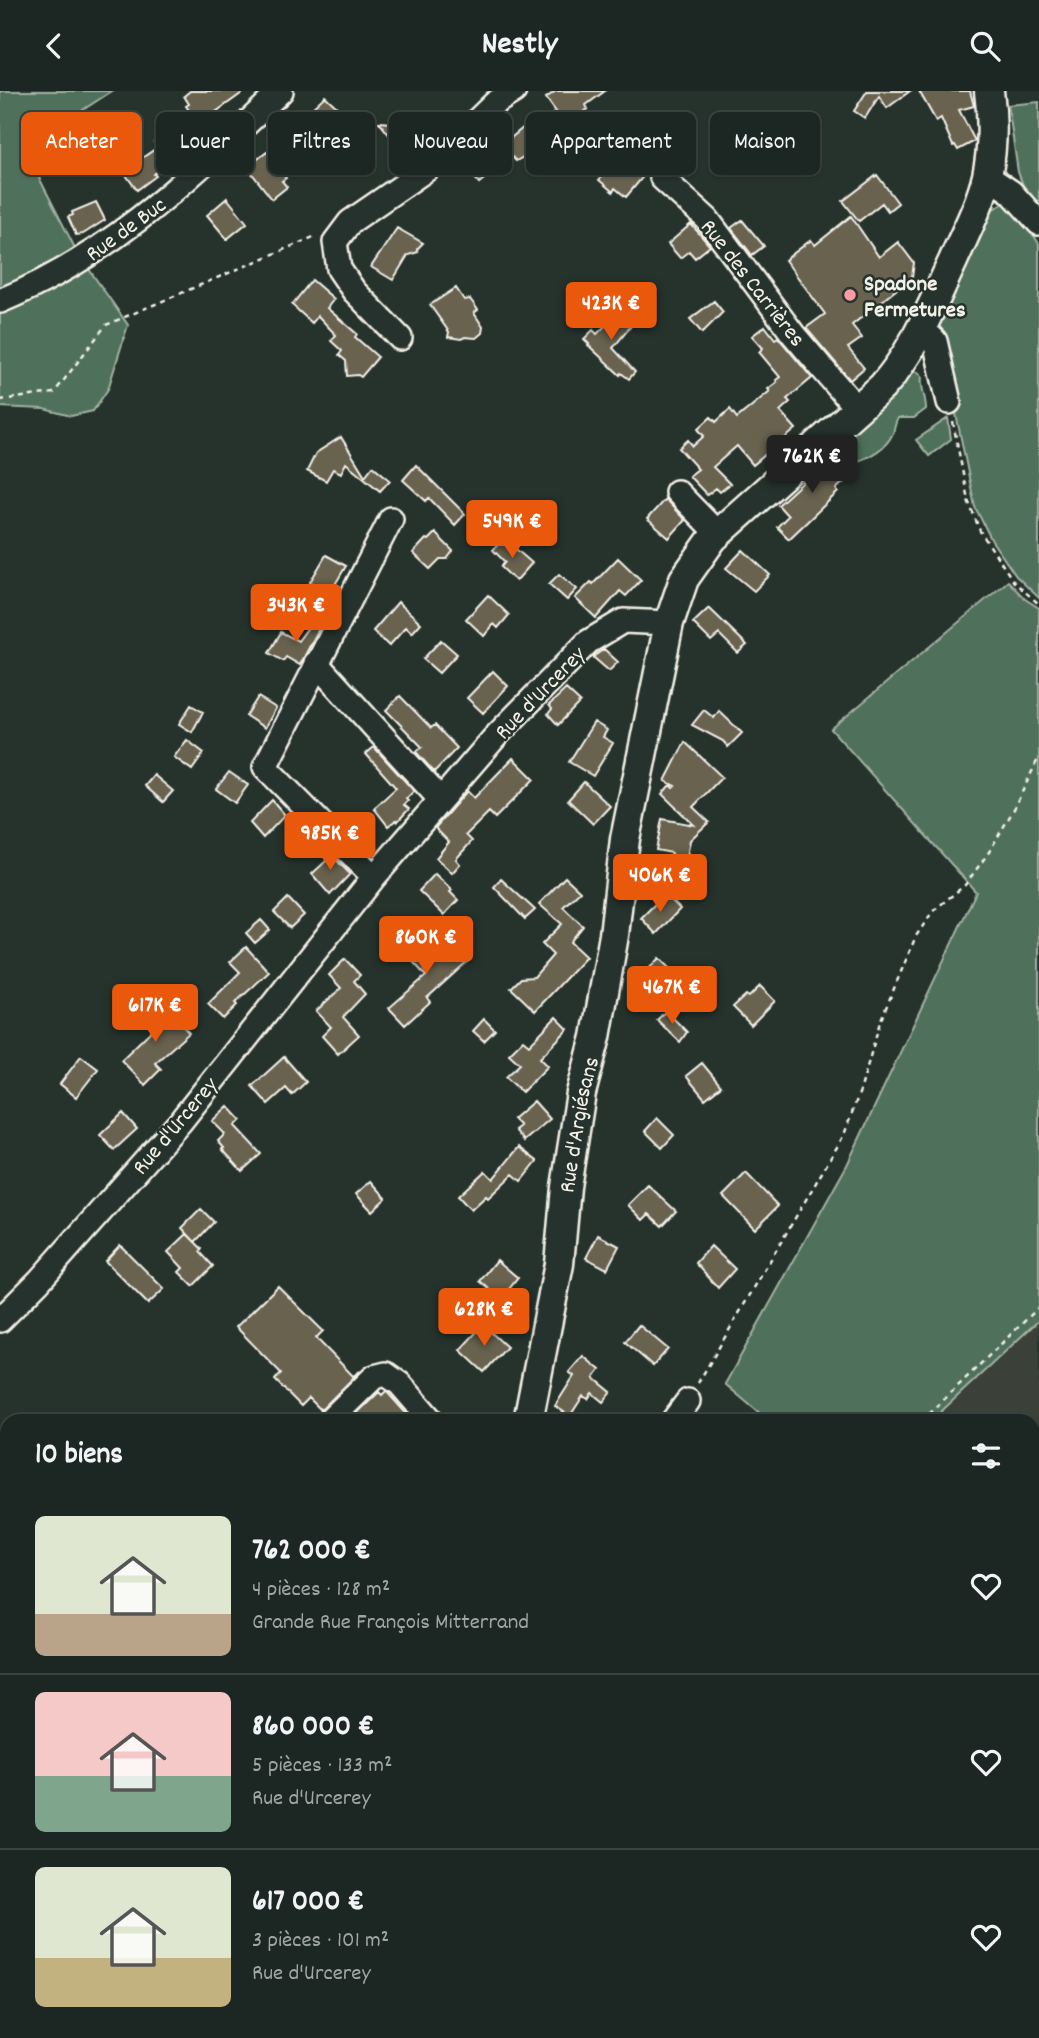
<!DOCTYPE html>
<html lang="fr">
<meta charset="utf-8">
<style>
:root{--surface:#1c2622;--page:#252e2a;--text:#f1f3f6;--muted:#a0a5a5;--line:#3a4340;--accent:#ea580c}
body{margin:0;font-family:Dekko,sans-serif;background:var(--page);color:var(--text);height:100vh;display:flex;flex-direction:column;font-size:26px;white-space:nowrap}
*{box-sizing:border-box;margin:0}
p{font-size:23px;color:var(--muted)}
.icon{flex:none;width:38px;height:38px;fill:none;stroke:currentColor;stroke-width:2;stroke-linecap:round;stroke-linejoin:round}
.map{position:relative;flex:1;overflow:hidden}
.panel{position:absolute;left:0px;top:1323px;width:1040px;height:625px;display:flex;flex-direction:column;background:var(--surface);border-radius:21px 21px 0 0;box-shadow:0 2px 5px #0004,0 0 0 2px var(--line)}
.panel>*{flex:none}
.top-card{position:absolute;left:21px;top:21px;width:998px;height:63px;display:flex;gap:14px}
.price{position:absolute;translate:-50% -60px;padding:0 16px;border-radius:7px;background:var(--accent);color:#fff;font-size:23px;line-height:46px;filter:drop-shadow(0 2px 4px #0008)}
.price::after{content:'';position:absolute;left:50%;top:42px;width:21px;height:16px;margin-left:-10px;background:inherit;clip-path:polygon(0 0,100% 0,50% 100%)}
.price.on{background:#222;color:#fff}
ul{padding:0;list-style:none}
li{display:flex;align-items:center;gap:21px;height:175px;padding:0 35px}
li+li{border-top:2px solid var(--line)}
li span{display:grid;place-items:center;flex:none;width:196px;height:140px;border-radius:10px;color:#555}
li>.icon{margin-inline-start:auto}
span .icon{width:84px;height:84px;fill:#fffc;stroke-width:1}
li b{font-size:30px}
h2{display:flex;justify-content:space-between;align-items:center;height:84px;padding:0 35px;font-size:30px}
.pill{padding:0 24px;border-radius:10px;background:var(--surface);box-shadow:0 2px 5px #0004,0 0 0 2px var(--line);font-size:24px;line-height:63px}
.pill.on{background:var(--accent);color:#fff}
header{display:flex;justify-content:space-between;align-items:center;height:91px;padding:0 35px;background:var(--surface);font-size:32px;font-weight:700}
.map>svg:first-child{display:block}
.built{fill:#3a4138}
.green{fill:#4f715c;stroke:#a2b1a2;stroke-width:2}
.building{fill:#676250;stroke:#f4f1e8;stroke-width:2}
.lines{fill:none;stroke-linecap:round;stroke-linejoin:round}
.minor-casing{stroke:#f4f1e8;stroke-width:28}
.major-casing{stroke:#f4f1e8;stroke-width:33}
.path{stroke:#f4f1e8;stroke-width:2.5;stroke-dasharray:5 5;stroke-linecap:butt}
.minor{stroke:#26332d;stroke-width:23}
.major{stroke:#26332d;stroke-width:28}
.poi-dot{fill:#ff9aa2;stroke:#26332d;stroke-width:2.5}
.labels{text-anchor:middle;stroke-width:5;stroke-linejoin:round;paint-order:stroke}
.street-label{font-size:23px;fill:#f4f1e8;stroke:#26332d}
.poi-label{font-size:23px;font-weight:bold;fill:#f4f1e8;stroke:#26332d;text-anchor:start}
</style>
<header><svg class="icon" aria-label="back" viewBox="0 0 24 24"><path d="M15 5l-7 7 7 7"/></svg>Nestly<svg class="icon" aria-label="search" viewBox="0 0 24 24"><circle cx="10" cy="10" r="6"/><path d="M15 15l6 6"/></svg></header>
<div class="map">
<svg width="1039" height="1947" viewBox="0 0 1039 1947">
<rect width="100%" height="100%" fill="#26332d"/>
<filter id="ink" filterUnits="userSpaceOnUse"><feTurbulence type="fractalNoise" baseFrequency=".0143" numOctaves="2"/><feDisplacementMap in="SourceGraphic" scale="14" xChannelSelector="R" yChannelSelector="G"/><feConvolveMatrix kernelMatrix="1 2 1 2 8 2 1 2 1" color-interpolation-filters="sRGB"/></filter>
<g filter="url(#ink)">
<path class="built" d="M1039 1229V1947H41L48 1941H1032V1330H931Z"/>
<path class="green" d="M0 0H112L24 57 76 159 0 201Z
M1039 11V121L1025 99 1018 81 1008 14Z
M1008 110 1026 131 1039 153V507L1016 485 992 450 975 416 938 235 991 119Z
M86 174 128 234 108 298 93 320 71 325 44 318 0 316V219Z
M913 281H918L922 285C920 296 926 306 926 318L914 327H898C894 333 895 339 892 344 886 357 870 366 858 370L844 364 841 356 850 345Z
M948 327 951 348 929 365 916 349Z
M1008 490 1025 508 1039 517V1229L931 1330H769L725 1293 847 1074 976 801 831 638Z"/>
<path class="building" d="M190 0H245L199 33 186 15 189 13 184 5Z
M556 0H605L586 14 588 18 583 21 589 29 588 35 581 40 567 33 548 44 552 50 516 70 512 66 479 92 465 75 484 61 488 66 524 36 525 39 556 21 546 7Z
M867 0H910L887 17 879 5 865 27 854 20Z
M919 0H970L974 15 959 19 975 50 958 59 955 54 953 55 941 27 936 30Z
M325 5 339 18 307 50 292 36Z
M672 23 681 41 673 52 662 54 651 76 626 106 615 97 613 101 599 89 624 61 627 63 638 50Z
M379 31 404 33 402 60Z
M176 36 189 53 169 68 170 70 154 83 156 85 137 99 123 80 158 56 154 51Z
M368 46 377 55 344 80 337 70Z
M721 49 734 68 724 78 710 57Z
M267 61 286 87 282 90 287 96 272 108 247 76Z
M877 84 898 112 888 120 882 112 859 130 843 110Z
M227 107 247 132 227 148 207 124Z
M96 111 105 129 83 143 76 144 68 126 73 124 72 121Z
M851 125 879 166 898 151 914 172 912 186 852 234 862 247 848 257 864 277 850 289 806 237 825 223 785 169 811 149 815 154Z
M742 129 764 155 752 164 731 137Z
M691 133 710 155 695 167 689 160 680 167 668 153Z
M397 137 423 152 417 158 418 161 408 164 393 189 371 176Z
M312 189 334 208 327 217 357 243 355 246 378 266 361 286 358 284 347 285 346 270 339 264 342 260 331 250 336 244 318 225 312 232 292 214Z
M456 197 464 209 470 208 478 219 474 222 483 236 482 242 476 247 465 246 461 248 448 246 449 241 430 214Z
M714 210 723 221 702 242 690 228Z
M607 215 631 235 613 257 635 281 629 288 621 282 620 284 588 254 589 253 584 248 593 239 597 243 607 233 599 226Z
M765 235 775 248 778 246 812 287 787 308 790 311 780 320 796 338 753 374 737 355 713 376 730 393 720 401 716 397 707 404 689 385 698 378 679 357 688 349 693 355 704 345 698 338 711 326 716 331 730 318 737 327 770 300 768 298 777 291 776 289 780 286 759 261 763 257 752 245Z
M341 346 365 385 373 375 390 389 380 400 346 372 341 382 333 378 326 390 307 380 316 362Z
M834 363 852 384 836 398 838 401 789 448 777 436 788 425 778 414Z
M416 374 465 423 455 434 429 407 426 410 403 389Z
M665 408 685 429 669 447 647 428Z
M435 442 453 460 447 468H440L430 478 413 462 426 448 428 449Z
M503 447 532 472 516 490 501 476 505 471 493 459Z
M743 459 770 484 754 500 726 477Z
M326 464 346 475 330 502 310 491Z
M618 467 641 489 626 505 620 500 596 527 575 507 591 491 593 493Z
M559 483 577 498 567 509 549 493Z
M488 504 509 524 498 537 494 533 484 545 466 528Z
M398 511 421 532 412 542 406 536 389 555 373 540Z
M709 517 747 554 738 562 719 543 711 550 693 532Z
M317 524 324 528 300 574 286 566 283 570 269 562 281 541 298 550Z
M441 549 457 563 439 582 423 568Z
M604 558 618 571 609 580 593 566Z
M493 580 508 595 483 622 467 607Z
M566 598 580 611 558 634 548 623 552 618 549 614Z
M400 605 431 637 435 634 457 657 434 681 416 661 422 656 386 619Z
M258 606 276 617 265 637 246 625Z
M191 614 203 621 192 641 179 633Z
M704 619 714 627 719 620 742 642 728 656 723 650 692 634Z
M594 631 607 639 603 646 613 652 593 685 569 671Z
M187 649 204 662 192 679 174 666Z
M685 651 722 686 693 716 709 731 690 749 686 772 671 769 672 762 656 759 662 728 694 734 662 703 670 694 673 697 675 695 665 690Z
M374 656 414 700 406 708 408 710 404 714 409 718 397 731 396 729 388 735 374 717 396 697 366 663Z
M513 667 534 688 495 727 489 721 466 744 472 750 456 768 460 773 452 782 436 767 449 751 435 737 467 700 474 707Z
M229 681 248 694 235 712 216 698Z
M154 684 173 700 163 711 145 695Z
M584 691 610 715 593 733 568 709Z
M272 709 285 724 263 747 250 732Z
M320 752 350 783 330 804 312 783 327 769 315 757Z
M435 783 452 799 450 801 458 809 444 824 419 800Z
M565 786 580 800 563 816 583 835 570 851 586 866 535 920 511 897 521 887 534 886 553 864 542 853 562 833 539 813Z
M501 788 535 819 525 828 494 796Z
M665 803 680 818 656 843 641 827Z
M288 807 304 824 290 837 274 821Z
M261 829 270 839 255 852 246 842Z
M414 842 421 850 423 848 440 867 456 854 470 868 427 907 430 911 405 934 389 917 426 885 399 855Z
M246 856 269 881 235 912 237 914 223 928 208 913 240 881 230 871Z
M659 867 680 888 665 903 645 882Z
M345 868 360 884 354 890 365 903 343 926 359 944 338 963 322 945 331 936 316 920 341 897 329 884Z
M760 895 775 910 751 934 733 916 746 904 749 906Z
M161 911 189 942 155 972 161 978 145 994 121 969 155 936 145 925Z
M666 920 687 941 680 951 657 929Z
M556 926 568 938 540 967 548 975 522 1001 506 986 520 973 509 963 523 949 529 954Z
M484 928 495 939 484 950 473 940Z
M81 965 98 978 76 1006 60 993Z
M284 966 306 991 292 1004 286 997 268 1013 252 995Z
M702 972 721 995 705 1008 686 985Z
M534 1010 550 1028 524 1050 515 1039 520 1035 513 1028Z
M228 1015 241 1029 235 1035 261 1063 242 1080 222 1058 224 1057 218 1050 225 1043 212 1030Z
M123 1022 137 1038 114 1059 100 1044Z
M657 1027 674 1044 662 1057 645 1040Z
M519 1056 537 1070 521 1090 513 1083 488 1107 486 1105 471 1119 458 1105 485 1080 493 1088Z
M746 1082 778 1115 755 1138 723 1105Z
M371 1090 386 1107 372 1120 356 1103Z
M648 1094 676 1120 662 1135 649 1123 643 1129 628 1114Z
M201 1118 214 1131 195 1151 182 1137Z
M187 1143 202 1158 200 1161 213 1175 193 1195 179 1181 183 1177 168 1161Z
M598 1144 619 1155 607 1178 586 1167Z
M120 1154 164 1198 148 1213 105 1170Z
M711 1155 735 1178 718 1197 696 1172Z
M497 1169 518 1187 501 1208 480 1190Z
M278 1195 323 1240 316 1247 353 1285 360 1280 321 1319 309 1307 301 1315 275 1289 281 1282 236 1236Z
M483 1234 507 1256 484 1281 460 1259Z
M639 1234 668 1258 653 1275 625 1251Z
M583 1265 600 1279 594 1287 611 1301 603 1311 592 1302 588 1308 583 1305 570 1325 555 1315 574 1285 569 1281Z
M386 1300 413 1330H349L379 1301 382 1304Z"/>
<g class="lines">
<g class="minor-casing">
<path id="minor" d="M671 65 662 87 707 128 793 243 857 318
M987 85 1011 101 1039 132
M0 210C115 163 193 83 281 0
M922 237 935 250 949 311
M400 247 354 200 339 178 335 151 350 131 427 78 495 12 514 0
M677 401 718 443
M316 572 440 708
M374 786 265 676 391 428
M0 1229 39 1190 180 1031 374 786 496 645 588 551 623 530 669 532
M331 1328 374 1286 386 1283 400 1293 432 1330
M673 1330 688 1310"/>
</g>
<g class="major-casing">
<g id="major">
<path id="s1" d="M528 1330 559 1173 566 1096 581 1002 596 946 614 844 625 748 669 532 684 488 713 447 882 296C915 259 932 214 953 170 965 142 980 115 987 85 993 57 993 29 989 0"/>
<path d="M386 1947 387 1941"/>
<path d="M421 1947 423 1941"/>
</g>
</g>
<path class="path" d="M0 309 54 302 106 234 316 145
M953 331 968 409 980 440 1014 491 1039 513
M698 1292 844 1044 861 997 880 931 916 845 933 820 965 794 989 761 1014 718 1039 666
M922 1330 1039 1216
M354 1941 359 1947
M34 1947 41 1941
M348 1947 349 1941"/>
<use href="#minor" class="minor"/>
<use href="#major" class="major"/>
</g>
</g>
<circle class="poi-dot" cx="850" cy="204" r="7"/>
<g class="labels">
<g class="street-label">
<text transform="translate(125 137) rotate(-36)" y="8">Rue de Buc</text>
<text transform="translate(754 191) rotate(52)" y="8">Rue des Carrières</text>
<text transform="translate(539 601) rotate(-46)" y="8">Rue d'Urcerey</text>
<text transform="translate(174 1034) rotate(-50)" y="8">Rue d'Urcerey</text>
<text dy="8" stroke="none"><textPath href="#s1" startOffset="301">Rue d'Argiésans</textPath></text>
</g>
<g class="poi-label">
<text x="864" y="199">Spadone<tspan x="864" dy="26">Fermetures</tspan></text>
</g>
</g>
</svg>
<b class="price" style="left:611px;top:251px">423K €</b>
<b class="price on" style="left:812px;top:404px">762K €</b>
<b class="price" style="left:512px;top:469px">549K €</b>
<b class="price" style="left:296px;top:553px">343K €</b>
<b class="price" style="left:330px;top:781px">985K €</b>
<b class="price" style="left:660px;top:823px">406K €</b>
<b class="price" style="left:426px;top:885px">860K €</b>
<b class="price" style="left:672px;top:935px">467K €</b>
<b class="price" style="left:155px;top:953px">617K €</b>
<b class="price" style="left:484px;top:1257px">628K €</b>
<div class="top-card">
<a class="pill on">Acheter</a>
<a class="pill">Louer</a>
<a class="pill">Filtres</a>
<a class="pill">Nouveau</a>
<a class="pill">Appartement</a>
<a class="pill">Maison</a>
</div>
<section class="panel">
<h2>10 biens<svg class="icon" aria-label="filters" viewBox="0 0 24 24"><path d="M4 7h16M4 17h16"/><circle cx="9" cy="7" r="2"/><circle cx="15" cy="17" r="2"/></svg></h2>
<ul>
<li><span style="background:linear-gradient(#dfe7d0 70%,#b9a48a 0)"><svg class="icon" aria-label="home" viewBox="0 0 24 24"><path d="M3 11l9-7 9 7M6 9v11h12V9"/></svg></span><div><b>762 000 €</b><p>4 pièces · 128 m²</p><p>Grande Rue François Mitterrand</p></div><svg class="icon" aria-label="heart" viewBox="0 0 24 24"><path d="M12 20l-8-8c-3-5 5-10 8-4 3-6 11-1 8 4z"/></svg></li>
<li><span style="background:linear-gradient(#f6c9c9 60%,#7fa58c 0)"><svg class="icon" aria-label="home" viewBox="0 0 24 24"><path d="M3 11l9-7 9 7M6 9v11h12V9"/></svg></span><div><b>860 000 €</b><p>5 pièces · 133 m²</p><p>Rue d'Urcerey</p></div><svg class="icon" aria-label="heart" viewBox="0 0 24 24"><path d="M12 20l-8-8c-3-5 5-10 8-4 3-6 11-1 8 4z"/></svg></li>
<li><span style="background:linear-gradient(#dfe7d0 65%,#c2b280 0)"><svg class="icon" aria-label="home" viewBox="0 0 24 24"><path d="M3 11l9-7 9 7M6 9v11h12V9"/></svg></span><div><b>617 000 €</b><p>3 pièces · 101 m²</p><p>Rue d'Urcerey</p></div><svg class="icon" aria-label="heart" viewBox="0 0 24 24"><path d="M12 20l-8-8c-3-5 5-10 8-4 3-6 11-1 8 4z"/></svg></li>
</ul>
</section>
</div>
